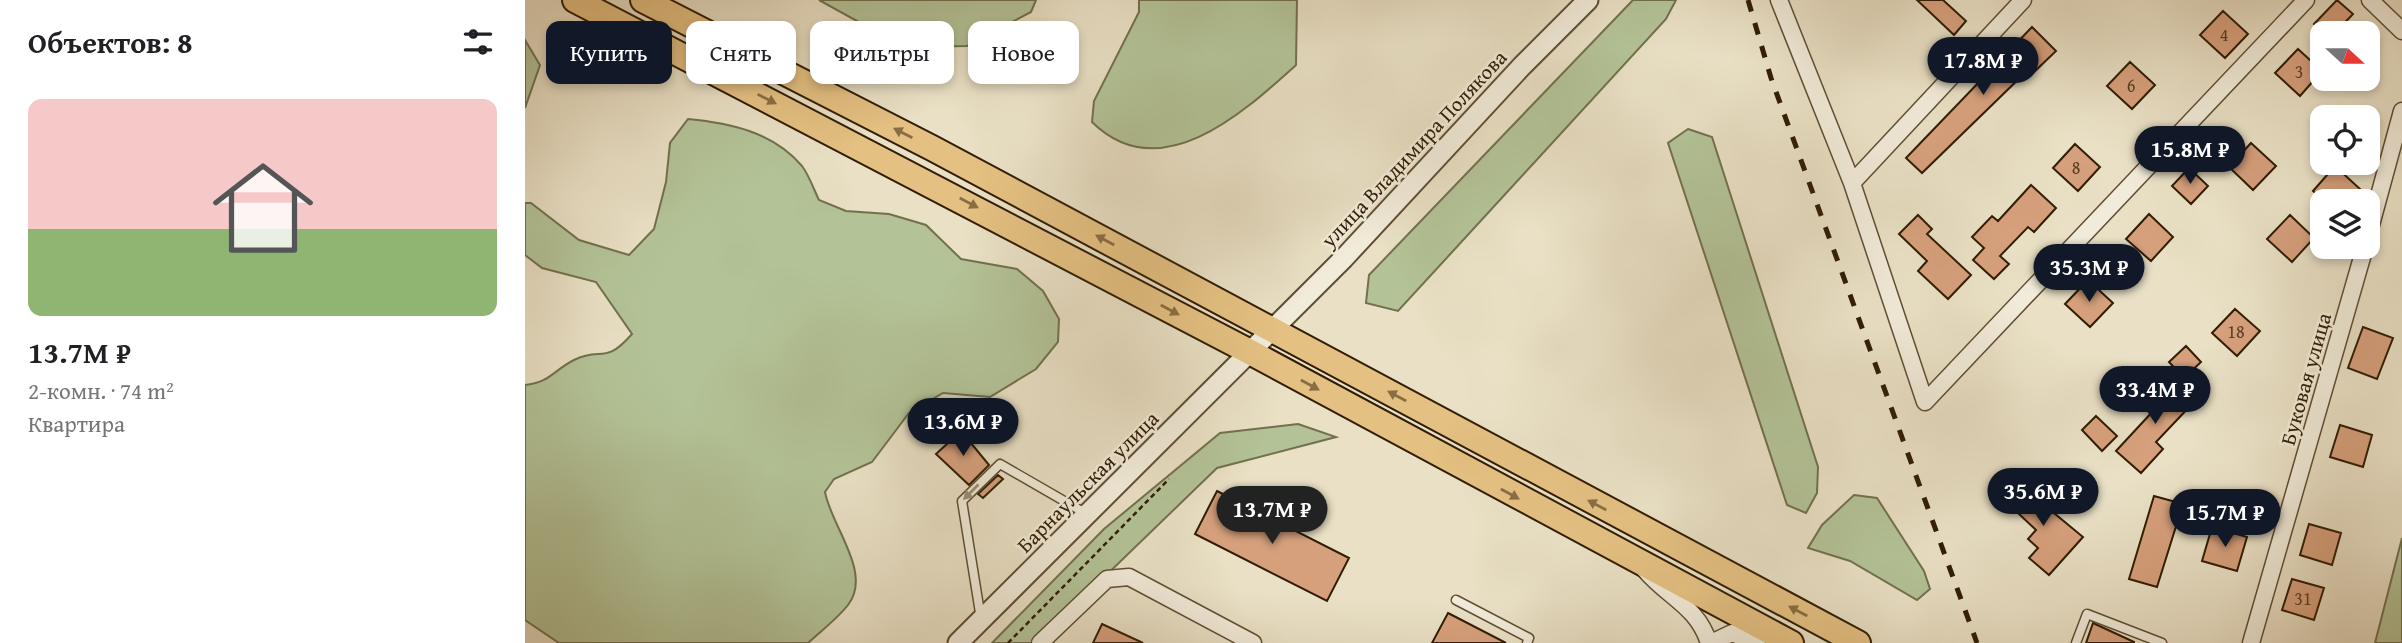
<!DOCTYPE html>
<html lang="ru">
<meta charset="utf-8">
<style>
:root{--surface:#fff;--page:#f6f6f6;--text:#202124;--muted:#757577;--accent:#111827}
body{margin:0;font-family:"Gentium Book Plus",serif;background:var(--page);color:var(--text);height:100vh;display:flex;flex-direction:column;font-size:26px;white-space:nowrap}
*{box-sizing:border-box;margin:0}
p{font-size:23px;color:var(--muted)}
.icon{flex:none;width:38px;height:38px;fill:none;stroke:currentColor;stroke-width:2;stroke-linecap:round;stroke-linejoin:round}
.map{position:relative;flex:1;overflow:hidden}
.sheet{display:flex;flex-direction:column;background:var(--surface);width:525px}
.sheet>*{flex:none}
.guide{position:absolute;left:21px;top:21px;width:665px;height:63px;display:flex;gap:14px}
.needle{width:46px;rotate:111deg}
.buttons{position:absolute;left:1785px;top:21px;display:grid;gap:14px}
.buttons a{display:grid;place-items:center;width:70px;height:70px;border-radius:14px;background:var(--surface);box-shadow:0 4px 10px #0003;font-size:35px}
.price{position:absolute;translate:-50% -60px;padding:0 16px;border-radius:24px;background:var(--accent);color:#fff;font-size:23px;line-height:46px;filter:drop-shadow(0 2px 4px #0008)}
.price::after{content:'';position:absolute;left:50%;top:42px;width:21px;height:16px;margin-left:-10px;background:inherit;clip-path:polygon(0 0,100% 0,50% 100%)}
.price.selected{background:#222;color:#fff}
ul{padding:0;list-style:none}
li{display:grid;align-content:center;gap:14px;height:371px;padding:0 28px}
li span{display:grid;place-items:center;height:217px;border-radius:14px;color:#555}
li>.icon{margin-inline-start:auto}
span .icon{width:126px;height:126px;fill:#fffc;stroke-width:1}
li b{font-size:30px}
h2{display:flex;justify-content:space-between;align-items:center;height:84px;padding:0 28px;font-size:30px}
.chip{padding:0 24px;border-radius:14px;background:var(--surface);box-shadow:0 4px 10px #0003;font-size:24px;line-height:63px}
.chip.selected{background:var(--accent);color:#fff}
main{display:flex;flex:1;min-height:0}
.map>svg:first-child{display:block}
.green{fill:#b3c397;stroke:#72704e;stroke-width:2}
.building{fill:#d6a07c;stroke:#311d04;stroke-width:2}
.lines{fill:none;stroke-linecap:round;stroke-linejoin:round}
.service-casing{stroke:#5f4e34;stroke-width:11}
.minor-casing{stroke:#5f4e34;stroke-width:19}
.tertiary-casing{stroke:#5f4e34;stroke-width:23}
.trunk-casing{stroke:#311d04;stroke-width:28}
.path{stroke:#311d04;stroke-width:2.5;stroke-dasharray:5 3.5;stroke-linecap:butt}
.service{stroke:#f1ebd9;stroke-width:8}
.minor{stroke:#f1ebd9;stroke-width:16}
.tertiary{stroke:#f1ebd9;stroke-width:19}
.trunk{stroke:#e4c082;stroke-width:24}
.rail{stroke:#311d04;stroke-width:5;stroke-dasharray:12 12;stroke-linecap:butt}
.oneway{fill:#8a6e43}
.oneway2{fill:#9b8e79}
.labels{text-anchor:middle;stroke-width:5;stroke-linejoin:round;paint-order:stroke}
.number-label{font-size:18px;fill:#5a3e22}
.street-label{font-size:21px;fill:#311d04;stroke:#f1ebd9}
</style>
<main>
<section class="sheet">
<h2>Объектов: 8<svg class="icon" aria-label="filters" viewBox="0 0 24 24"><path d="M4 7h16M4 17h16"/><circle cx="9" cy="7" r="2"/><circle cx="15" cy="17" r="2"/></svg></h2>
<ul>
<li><span style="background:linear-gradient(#f6c9c9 60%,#8fb573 0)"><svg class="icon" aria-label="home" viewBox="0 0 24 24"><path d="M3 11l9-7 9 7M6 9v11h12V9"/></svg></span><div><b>13.7M ₽</b><p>2-комн. · 74 m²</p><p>Квартира</p></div></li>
</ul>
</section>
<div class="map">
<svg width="1877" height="643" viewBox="0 0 1877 643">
<rect width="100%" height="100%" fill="#e9e0c5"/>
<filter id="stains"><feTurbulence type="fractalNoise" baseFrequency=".00286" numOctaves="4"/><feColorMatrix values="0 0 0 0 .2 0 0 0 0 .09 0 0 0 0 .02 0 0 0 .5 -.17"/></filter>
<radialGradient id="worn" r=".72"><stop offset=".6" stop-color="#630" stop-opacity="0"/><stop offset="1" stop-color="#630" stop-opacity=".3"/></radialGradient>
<path class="green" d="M294 0H511L506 12 442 46 379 47Z
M614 0H772L771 65C718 113 635 189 567 122L569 101 614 12Z
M1108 0H1151L1141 19 873 311 841 303 844 275Z
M0 40 15 65 0 108Z
M163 119C205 123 248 132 277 166 284 175 289 190 294 200L321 211 364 214 401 225 436 259 492 269 518 291 534 319 533 342 511 369 465 397 418 393 384 413 347 462 309 479 300 492C306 526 348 573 323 605 312 619 296 631 283 643H34L0 620V385C24 383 29 370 49 360 77 346 79 366 107 334L71 282 17 268 0 255V203H6L54 240 104 255 129 229 141 182 145 143Z
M1163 129 1187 137 1293 467 1292 493 1281 513 1262 505 1143 143Z
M773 424 811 437 692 468 511 643H467L579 529 695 433Z
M1329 495 1352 498 1399 571 1405 589 1392 600 1325 561 1283 548 1297 525Z
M1877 538V643H1850Z"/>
<path class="building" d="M1392 0H1418L1441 21 1429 35Z
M1812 0 1828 14 1810 33H1799L1789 24Z
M1698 11 1723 34 1700 58 1675 35Z
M1507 27 1531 51 1507 74 1503 70 1397 173 1381 158Z
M1773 49 1797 71 1775 96 1750 73Z
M1605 62 1630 85 1607 109 1582 86Z
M1726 143 1751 166 1728 190 1704 167Z
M1550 144 1575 167 1553 191 1528 168Z
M1810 166 1835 189 1824 201H1799L1788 191Z
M1664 168 1683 186 1666 204 1647 186Z
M1506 185 1531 208 1509 232 1503 227 1475 256 1484 264 1469 279 1448 260 1459 248 1447 237 1467 216 1473 221Z
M1624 214 1648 237 1626 261 1601 239Z
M1393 215 1407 229 1402 234 1446 275 1423 299 1393 271 1402 261 1374 234Z
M1765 215 1789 238 1767 262 1742 239Z
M1563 280 1588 303 1565 327 1540 304Z
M1710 309 1735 331 1712 356 1687 333Z
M1838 327 1868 338 1852 379 1823 368Z
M1661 346 1676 362 1659 378 1644 362Z
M1644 379 1669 402 1631 442 1638 449 1616 473 1591 451 1629 410 1621 403Z
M1571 416 1592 436 1577 451 1557 430Z
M1815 425 1847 435 1838 467 1805 457Z
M436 431 464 465 444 485 411 454Z
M473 475 478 479 458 498 453 494Z
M1489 480 1558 537 1524 575 1504 558 1513 548 1503 539 1511 530 1475 496Z
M692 491 824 558 802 601 670 534Z
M1629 496 1658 504 1632 587 1604 579Z
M1784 524 1816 533 1807 565 1775 555Z
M1687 527 1722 537 1712 571 1677 561Z
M1767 579 1799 588 1789 620 1757 610Z
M923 613 981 643H907Z
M1568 623 1609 642V643H1561Z
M577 624 618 643H568Z"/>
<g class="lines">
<g class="service-casing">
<path id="service" d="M931 600 1004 638 1002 643
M456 619 437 501 475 464 560 513
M1551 643 1562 614 1637 643"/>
</g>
<g class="minor-casing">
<path id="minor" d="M1254 0 1327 183 1400 402 1781 0
M1845 0 1877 31
M1327 183 1498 0
M1843 236 1877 111
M1120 570C1144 598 1172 606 1184 643
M515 643 582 579 604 577 728 643
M1186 643 1207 633 1232 643
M1726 643 1840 247"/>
</g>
<g class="tertiary-casing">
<path id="tertiary" d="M433 643 819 258 997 66 1063 0"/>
</g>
<g class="trunk-casing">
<path id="trunk" d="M50 0 725 352 1266 643
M118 0 407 148 1333 643"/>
</g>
<path class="path" d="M483 643 644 479"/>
<use href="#service" class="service"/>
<use href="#minor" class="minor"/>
<use href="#tertiary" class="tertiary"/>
<use href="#trunk" class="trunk"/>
<path class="rail" d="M1223 0 1246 78 1452 643"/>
</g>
<defs><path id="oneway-solid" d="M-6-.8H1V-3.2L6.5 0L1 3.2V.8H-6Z" transform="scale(1.75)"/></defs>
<g class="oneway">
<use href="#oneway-solid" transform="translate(242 99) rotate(27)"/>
<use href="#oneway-solid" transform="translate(378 133) rotate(-153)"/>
<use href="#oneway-solid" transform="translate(444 203) rotate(28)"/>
<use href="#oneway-solid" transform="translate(580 240) rotate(-152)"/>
<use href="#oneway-solid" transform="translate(645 310) rotate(28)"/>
<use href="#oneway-solid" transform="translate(785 385) rotate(29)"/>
<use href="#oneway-solid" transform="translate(872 396) rotate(-152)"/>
<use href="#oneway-solid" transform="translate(985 494) rotate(29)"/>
<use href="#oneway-solid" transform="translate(1072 505) rotate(-152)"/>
<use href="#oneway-solid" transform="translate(1273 611) rotate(-152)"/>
</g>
<use class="oneway2" href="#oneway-solid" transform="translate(446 492) rotate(135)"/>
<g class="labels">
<g class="number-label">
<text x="1699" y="41">4</text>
<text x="1774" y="78">3</text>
<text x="1606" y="92">6</text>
<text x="1551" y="174">8</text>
<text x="1711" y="338">18</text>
<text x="1778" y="605">31</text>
</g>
<g class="street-label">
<text transform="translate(889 149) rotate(-47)" y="7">улица Владимира Полякова</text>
<text transform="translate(1781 379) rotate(-74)" y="7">Буковая улица</text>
<text transform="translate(563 482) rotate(-45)" y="7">Барнаульская улица</text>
</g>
</g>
<rect width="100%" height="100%" filter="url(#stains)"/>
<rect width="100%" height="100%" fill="url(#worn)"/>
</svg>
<div class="buttons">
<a><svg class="needle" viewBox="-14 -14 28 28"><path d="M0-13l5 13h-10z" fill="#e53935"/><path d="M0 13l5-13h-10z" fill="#757577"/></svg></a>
<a><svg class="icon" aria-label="locate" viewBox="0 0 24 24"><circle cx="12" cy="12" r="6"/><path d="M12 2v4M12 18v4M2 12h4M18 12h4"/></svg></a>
<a><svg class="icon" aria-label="layers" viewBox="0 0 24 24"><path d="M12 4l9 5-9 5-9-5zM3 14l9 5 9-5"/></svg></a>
</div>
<b class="price" style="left:1458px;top:97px">17.8M ₽</b>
<b class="price" style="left:1665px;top:186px">15.8M ₽</b>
<b class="price" style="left:1564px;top:304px">35.3M ₽</b>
<b class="price" style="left:1630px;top:426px">33.4M ₽</b>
<b class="price" style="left:438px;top:458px">13.6M ₽</b>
<b class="price" style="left:1518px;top:528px">35.6M ₽</b>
<b class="price selected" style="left:747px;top:546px">13.7M ₽</b>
<b class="price" style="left:1700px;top:549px">15.7M ₽</b>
<div class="guide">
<a class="chip selected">Купить</a>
<a class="chip">Снять</a>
<a class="chip">Фильтры</a>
<a class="chip">Новое</a>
</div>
</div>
</main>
